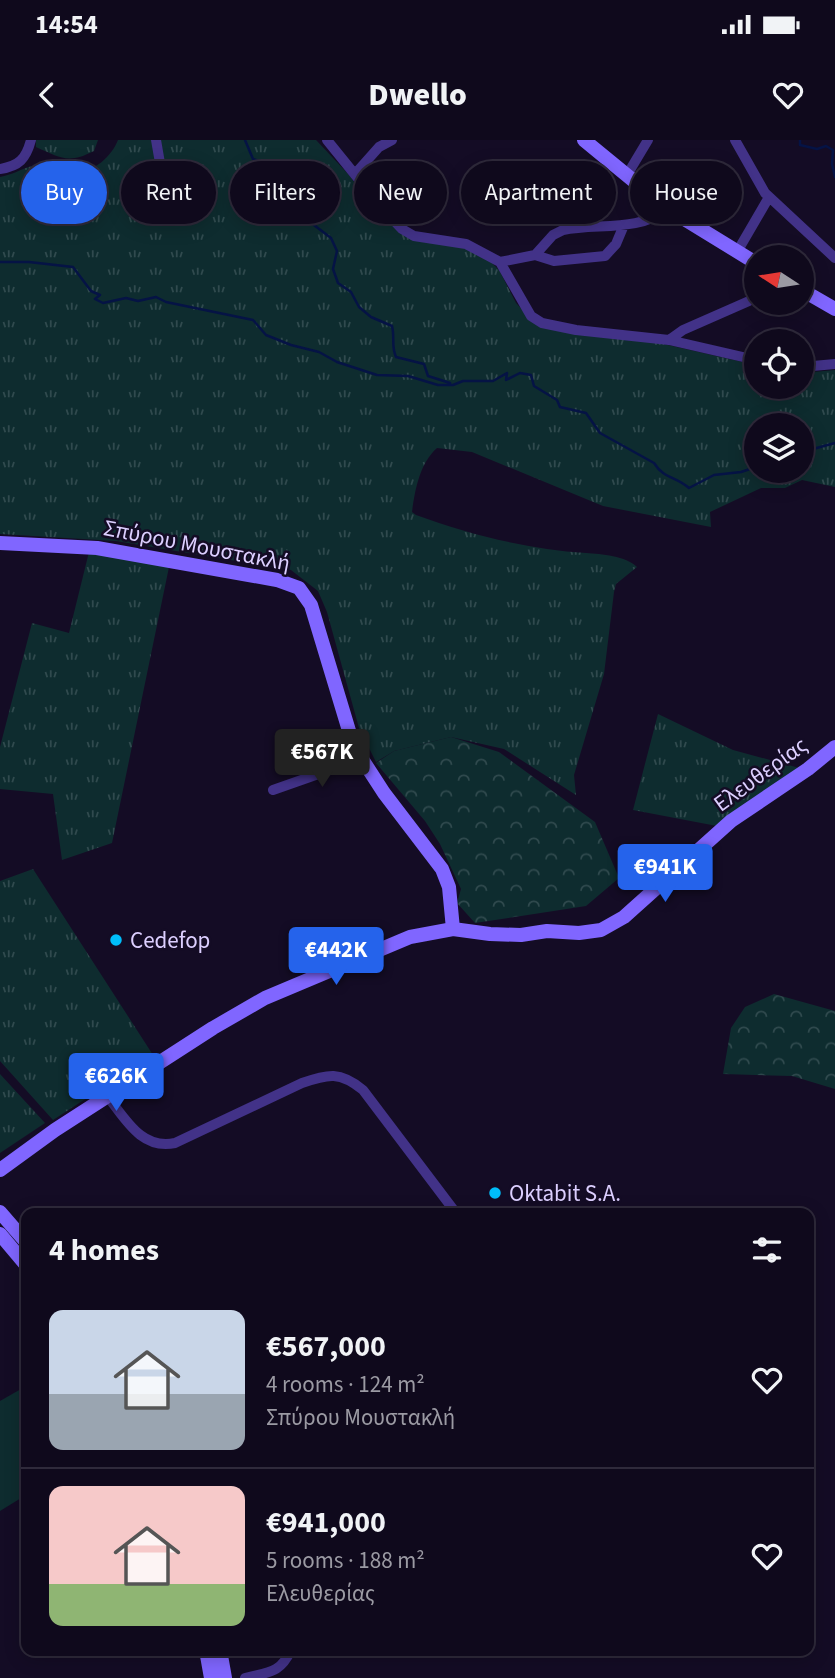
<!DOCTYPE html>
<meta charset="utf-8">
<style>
:root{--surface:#0f091c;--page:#181225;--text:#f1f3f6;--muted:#9b9aa3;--line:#2f2a3b;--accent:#2563eb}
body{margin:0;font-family:"Source Sans 3",sans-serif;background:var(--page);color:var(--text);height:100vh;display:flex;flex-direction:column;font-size:26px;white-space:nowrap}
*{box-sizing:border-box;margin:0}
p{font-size:23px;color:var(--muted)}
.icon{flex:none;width:38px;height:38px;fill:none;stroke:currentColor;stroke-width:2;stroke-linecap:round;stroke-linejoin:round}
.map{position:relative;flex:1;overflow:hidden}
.drawer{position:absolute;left:21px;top:1068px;width:793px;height:448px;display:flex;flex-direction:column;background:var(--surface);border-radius:14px;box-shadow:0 4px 18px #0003,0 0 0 2px var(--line)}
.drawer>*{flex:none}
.guide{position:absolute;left:21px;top:21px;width:794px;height:63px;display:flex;gap:14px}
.needle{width:46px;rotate:282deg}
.fabs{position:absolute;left:744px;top:105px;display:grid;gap:14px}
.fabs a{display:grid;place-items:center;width:70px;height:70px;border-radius:50%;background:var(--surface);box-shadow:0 4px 18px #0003,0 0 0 2px var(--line);font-size:35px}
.price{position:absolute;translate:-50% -60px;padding:0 16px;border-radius:7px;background:var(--accent);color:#fff;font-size:23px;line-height:46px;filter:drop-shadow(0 2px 4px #0008)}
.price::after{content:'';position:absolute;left:50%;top:42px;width:21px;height:16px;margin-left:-10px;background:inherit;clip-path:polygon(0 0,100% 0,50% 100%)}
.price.on{background:#222;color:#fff}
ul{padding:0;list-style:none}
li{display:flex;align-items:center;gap:21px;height:175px;padding:0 28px}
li+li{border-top:2px solid var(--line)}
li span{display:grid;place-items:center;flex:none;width:196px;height:140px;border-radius:14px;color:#555}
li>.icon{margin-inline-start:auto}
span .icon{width:84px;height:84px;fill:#fffc;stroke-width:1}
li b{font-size:30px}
h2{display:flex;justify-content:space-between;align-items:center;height:84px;padding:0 28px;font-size:30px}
.pill{padding:0 24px;border-radius:32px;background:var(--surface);box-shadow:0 4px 18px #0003,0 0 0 2px var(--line);font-size:24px;line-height:63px}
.pill.on{background:var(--accent);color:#fff}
.status{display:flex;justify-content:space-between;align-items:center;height:49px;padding:0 35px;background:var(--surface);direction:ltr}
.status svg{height:19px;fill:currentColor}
header{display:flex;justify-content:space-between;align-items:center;height:91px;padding:0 28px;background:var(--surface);font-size:32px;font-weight:800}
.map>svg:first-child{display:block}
.grass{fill:url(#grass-tufts);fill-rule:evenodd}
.forest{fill:url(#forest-crowns)}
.pitch{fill:#0e2c2f}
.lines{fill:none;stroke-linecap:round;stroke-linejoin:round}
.stream{stroke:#051345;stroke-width:2.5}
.street{stroke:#423288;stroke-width:10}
.secondary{stroke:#8066ff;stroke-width:14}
.poi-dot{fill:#00befa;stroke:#140c25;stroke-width:2.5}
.labels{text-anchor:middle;stroke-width:5;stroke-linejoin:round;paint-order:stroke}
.street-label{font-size:23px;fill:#dccfff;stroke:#140c25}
.poi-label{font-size:23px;fill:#dccfff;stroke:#140c25;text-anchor:start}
</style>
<div class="status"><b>14:54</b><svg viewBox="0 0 49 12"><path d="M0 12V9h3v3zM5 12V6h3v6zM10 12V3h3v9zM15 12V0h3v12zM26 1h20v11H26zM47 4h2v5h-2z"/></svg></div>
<header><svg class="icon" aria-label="back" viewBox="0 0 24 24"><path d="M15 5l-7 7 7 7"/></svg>Dwello<svg class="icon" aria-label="heart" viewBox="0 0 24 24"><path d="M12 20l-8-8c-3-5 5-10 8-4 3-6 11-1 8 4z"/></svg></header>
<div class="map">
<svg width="835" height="1538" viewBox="0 0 835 1538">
<defs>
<pattern id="grass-tufts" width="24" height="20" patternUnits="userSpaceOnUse" patternTransform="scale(1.75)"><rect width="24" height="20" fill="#0e2c2f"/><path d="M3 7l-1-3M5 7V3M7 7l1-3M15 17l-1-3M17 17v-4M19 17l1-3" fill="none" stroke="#304a4e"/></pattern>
<pattern id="forest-crowns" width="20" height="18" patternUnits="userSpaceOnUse" patternTransform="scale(1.75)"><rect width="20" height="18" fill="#0e2c2f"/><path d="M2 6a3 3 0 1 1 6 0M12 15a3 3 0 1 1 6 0" fill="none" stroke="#304a4e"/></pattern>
</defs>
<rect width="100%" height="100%" fill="#140c25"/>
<path class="grass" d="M36 0H98L94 11C68 24 61 18 36 7Z
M118 0H316L350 36 370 65 393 86 471 108 489 120 499 130 516 163 534 182 659 203 756 225V247H802V233L835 230V347L802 340 785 348H761L710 372 711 387 603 366 472 312 437 308C420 323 415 349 412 372L416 375C470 395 528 409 586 413 601 414 626 416 637 427L616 444 614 452 604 534 574 635 576 655 504 609 451 597 394 611 376 622 359 588 327 472 318 451 291 430 116 401 0 394V37C12 35 21 29 32 26 45 23 58 30 70 32 91 35 111 18 118 0ZM756 285H802V331H756Z
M89 412 169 427 112 703 62 720 53 654 0 649V607L32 483 69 493Z
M658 574 733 610 803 629 717 686 633 670Z
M33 729 153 915 53 980 0 921V741Z
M0 934 45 983 0 1013Z"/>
<path class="forest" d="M451 597 499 612 595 682 619 738 586 766 475 783 457 763 461 749 440 704 425 681 376 623 394 611Z
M774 854 835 871V949L792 936 723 934 731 888 745 867Z"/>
<path class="pitch" d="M21 1249 26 1257V1355L0 1371V1261Z"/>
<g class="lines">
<path class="stream" d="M245 0 253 19 265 23 284 39 304 64 310 82 331 98 337 111 333 129 338 143 351 152 359 167 371 177 392 186C395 198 391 206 396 217L424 224 428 236 450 243
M800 0V5L817 9 826 6 833 10 832 24 835 37
M0 122H29L73 127 91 151 100 155 95 159 103 163 126 158 138 161 156 157 166 162 253 180 266 195 291 205 319 212 337 222 377 235 408 236 438 245H453L463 241H493L507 233 506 240 520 233 531 235 534 246 557 260 560 267 586 273 600 293 654 323C664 339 675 336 689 348L714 335 741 332 756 327
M802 315 813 309 835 303"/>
<path class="street" d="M156 0 160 23
M327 0 382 68 402 89 414 96 466 104 500 122 531 176 542 183 576 190 669 200 756 220
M735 0 765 53 835 118
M0 29C19 26 26 19 31 0
M355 34 379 7 392 0
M627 35 648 0
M737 112 769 57
M535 115 554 121 605 116 616 104 624 85
M500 122 535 115 553 95 563 90C598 83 638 92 668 69
M669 200 683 190 749 161 756 154
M802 227 835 224
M273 650 361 619
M108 957C126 980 142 1010 175 1003L302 943C328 934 340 931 363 950L456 1073
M245 1538C268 1532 280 1534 291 1510"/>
<path class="secondary" d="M584 0 668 69 756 123
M802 150 835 169
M0 403 97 408 277 440 299 448 311 465 350 594 360 616 384 653 442 729 449 747 453 789
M0 1030 55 990 213 888 265 858 410 797 453 789 490 794 521 795 547 791 579 793 601 790 624 777 731 681 808 629 835 607
M0 1072 26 1102
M0 1094 26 1125
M206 1510 211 1538
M220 1510 225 1538"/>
</g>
<g class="poi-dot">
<circle cx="116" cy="800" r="7"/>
<circle cx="495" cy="1053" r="7"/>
</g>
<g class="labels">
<g class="street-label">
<text transform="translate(197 405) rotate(11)" y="8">Σπύρου Μουστακλή</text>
<text transform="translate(760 634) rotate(-36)" y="8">Ελευθερίας</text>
</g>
<g class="poi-label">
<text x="130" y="808">Cedefop</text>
<text x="509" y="1061">Oktabit S.A.</text>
</g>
</g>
</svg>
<div class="fabs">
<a><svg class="needle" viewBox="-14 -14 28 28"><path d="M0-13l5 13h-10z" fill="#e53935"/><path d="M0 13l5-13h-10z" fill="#9b9aa3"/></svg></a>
<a><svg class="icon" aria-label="locate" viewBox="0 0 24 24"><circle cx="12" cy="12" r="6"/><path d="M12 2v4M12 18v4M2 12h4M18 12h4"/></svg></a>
<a><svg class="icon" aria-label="layers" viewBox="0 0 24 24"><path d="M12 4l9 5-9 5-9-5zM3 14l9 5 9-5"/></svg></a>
</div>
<b class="price on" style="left:322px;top:649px">€567K</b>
<b class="price" style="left:665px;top:764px">€941K</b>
<b class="price" style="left:336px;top:847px">€442K</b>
<b class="price" style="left:116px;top:973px">€626K</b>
<div class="guide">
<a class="pill on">Buy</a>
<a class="pill">Rent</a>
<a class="pill">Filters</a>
<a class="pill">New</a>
<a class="pill">Apartment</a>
<a class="pill">House</a>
</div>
<section class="drawer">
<h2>4 homes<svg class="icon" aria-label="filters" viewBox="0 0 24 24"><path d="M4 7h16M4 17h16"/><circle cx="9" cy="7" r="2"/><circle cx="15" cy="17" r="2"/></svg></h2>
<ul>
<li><span style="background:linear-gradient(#c9d6e8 60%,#9aa5b1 0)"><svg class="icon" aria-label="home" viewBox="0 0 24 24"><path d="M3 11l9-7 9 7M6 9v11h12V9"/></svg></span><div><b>€567,000</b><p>4 rooms · 124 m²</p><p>Σπύρου Μουστακλή</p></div><svg class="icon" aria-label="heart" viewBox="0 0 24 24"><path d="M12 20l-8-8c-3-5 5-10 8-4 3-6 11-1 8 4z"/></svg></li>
<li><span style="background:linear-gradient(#f6c9c9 70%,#8fb573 0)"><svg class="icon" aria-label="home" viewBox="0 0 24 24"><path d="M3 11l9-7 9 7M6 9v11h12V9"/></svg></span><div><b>€941,000</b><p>5 rooms · 188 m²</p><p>Ελευθερίας</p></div><svg class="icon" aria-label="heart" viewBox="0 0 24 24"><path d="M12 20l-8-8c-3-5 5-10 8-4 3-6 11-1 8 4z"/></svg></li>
</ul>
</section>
</div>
